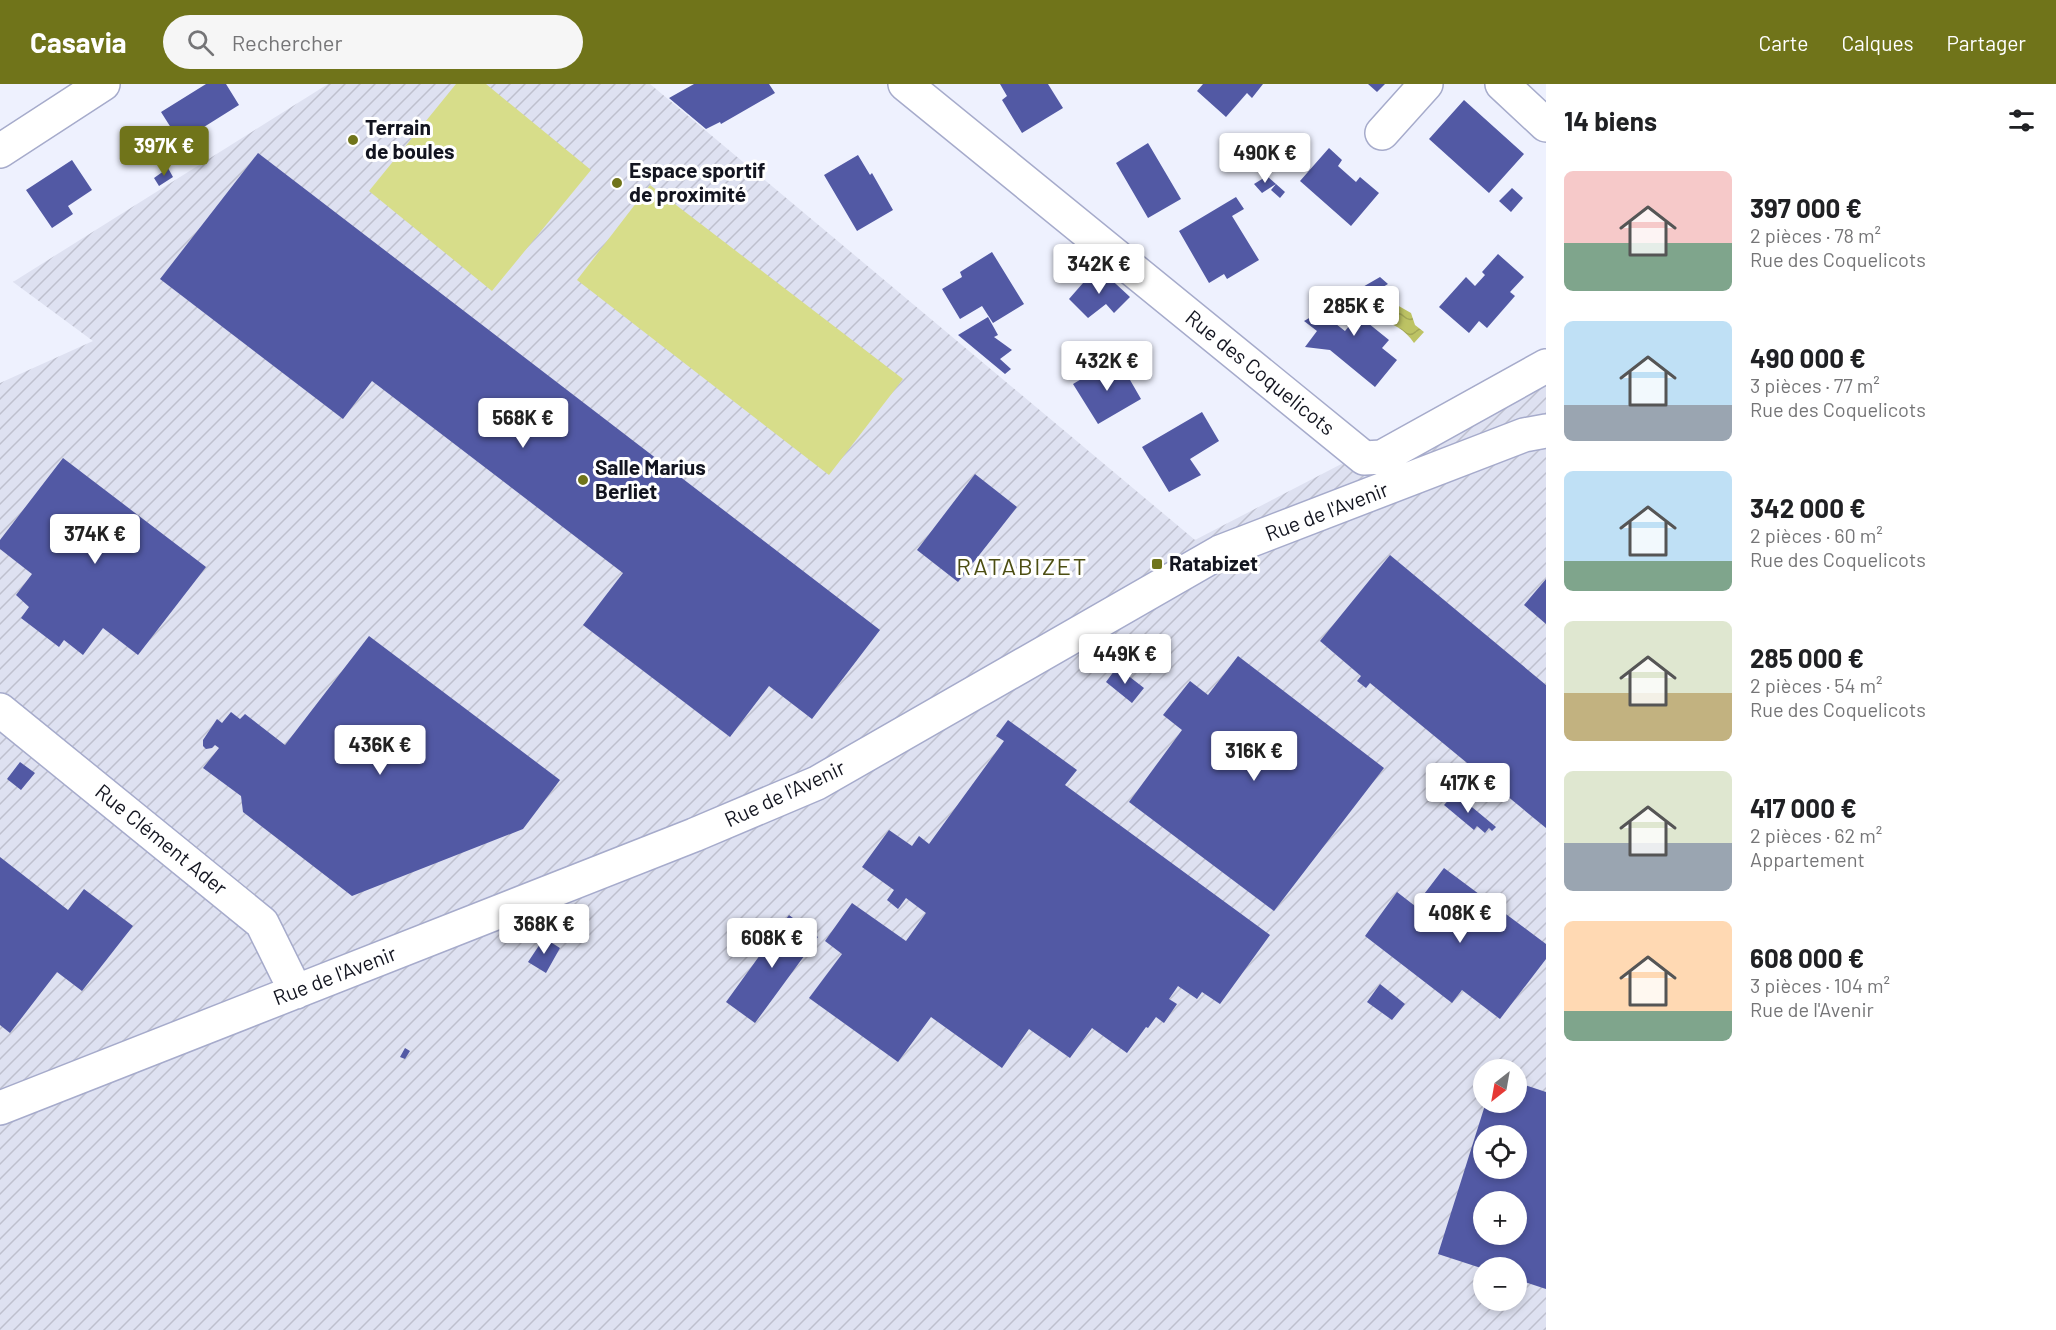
<!DOCTYPE html>
<html lang="fr">
<meta charset="utf-8">
<style>
:root{--surface:#fff;--page:#f6f6f6;--text:#202124;--muted:#757577;--accent:#70741a}
body{margin:0;font-family:Barlow,sans-serif;background:var(--page);color:var(--text);height:100vh;display:flex;flex-direction:column;font-size:22px;white-space:nowrap}
*{box-sizing:border-box;margin:0}
p{font-size:20px;color:var(--muted)}
.icon{flex:none;width:33px;height:33px;fill:none;stroke:currentColor;stroke-width:2;stroke-linecap:round;stroke-linejoin:round}
.map{position:relative;flex:1;overflow:hidden}
.sheet{display:flex;flex-direction:column;background:var(--surface);width:510px}
.sheet>*{flex:none}
.needle{width:39px;rotate:211deg}
.tools{position:absolute;left:1473px;top:975px;display:grid;gap:12px}
.tools a{display:grid;place-items:center;width:54px;height:54px;border-radius:50%;background:var(--surface);box-shadow:0 3px 9px #0003;font-size:30px}
.price{position:absolute;translate:-50% -51px;padding:0 14px;border-radius:6px;background:#fff;color:#222;font-size:20px;line-height:39px;filter:drop-shadow(0 2px 3px #0008)}
.price::after{content:'';position:absolute;left:50%;top:36px;width:18px;height:14px;margin-left:-9px;background:inherit;clip-path:polygon(0 0,100% 0,50% 100%)}
.price.selected{background:var(--accent);color:#fff}
ul{padding:0;list-style:none}
li{display:flex;align-items:center;gap:18px;height:150px;padding:0 18px}
li span{display:grid;place-items:center;flex:none;width:168px;height:120px;border-radius:9px;color:#555}
li>.icon{margin-inline-start:auto}
span .icon{width:72px;height:72px;fill:#fffc;stroke-width:1}
li b{font-size:26px}
h2{display:flex;justify-content:space-between;align-items:center;height:72px;padding:0 18px;font-size:26px}
header{display:flex;align-items:center;gap:36px;box-sizing:border-box;height:84px;padding:0 30px;background:var(--accent);color:#fff}
header strong{font-size:28px}
nav{display:flex;gap:33px;margin-inline-start:auto;font-size:21px}
.search{width:420px;height:54px;background:var(--page);display:flex;align-items:center;gap:15px;box-sizing:border-box;padding:0 21px;border-radius:33px;color:var(--muted);font-size:22px}
main{display:flex;flex:1;min-height:0}
.map>svg:first-child{display:block}
.industrial{fill:url(#industrial-furrows);fill-rule:evenodd}
.garden{fill:#d7dd8a}
.water{fill:url(#water-waves)}
.building{fill:#5259a4;fill-rule:evenodd}
.lines{fill:none;stroke-linecap:round;stroke-linejoin:round}
.minor-casing{stroke:#a6abcb;stroke-width:36}
.minor{stroke:#fff;stroke-width:33}
.poi-dot{fill:#70741a;stroke:#fff;stroke-width:2}
.labels{text-anchor:middle;stroke-width:6;stroke-linejoin:round;paint-order:stroke}
.poi-label{font-size:21px;font-weight:bold;fill:#131520;stroke:#fff;text-anchor:start}
.street-label{font-size:21px;fill:#131520;stroke:#fff}
.quarter-label{font-size:24px;letter-spacing:1.5px;fill:#4c4e12;stroke:#fff}
</style>
<header>
<strong>Casavia</strong>
<div class="search"><svg class="icon" aria-label="search" viewBox="0 0 24 24"><circle cx="10" cy="10" r="6"/><path d="M15 15l6 6"/></svg>Rechercher</div>
<nav><a>Carte</a><a>Calques</a><a>Partager</a></nav>
</header>
<main>
<div class="map">
<svg width="1546" height="1246" viewBox="0 0 1546 1246">
<defs>
<pattern id="industrial-furrows" width="10" height="10" patternUnits="userSpaceOnUse" patternTransform="scale(1.5)"><rect width="10" height="10" fill="#dee1f1"/><path d="M-1 1l2-2M0 10L10 0M9 11l2-2" fill="none" stroke="#bec0ce"/></pattern>
<pattern id="water-waves" width="16" height="10" patternUnits="userSpaceOnUse" patternTransform="scale(1.5)"><rect width="16" height="10" fill="#bdc364"/><path d="M0 5q4-4 8 0t8 0" fill="none" stroke="#a2a756"/></pattern>
</defs>
<rect width="100%" height="100%" fill="#eef1fe"/>
<path class="industrial" d="M328 0H650L1195 456 1546 274V1246H0V299L93 257 13 198ZM1484 986H1516V1018H1484ZM1484 1052H1516V1084H1484ZM1484 1118H1516V1150H1484ZM1484 1184H1516V1216H1484Z"/>
<path class="garden" d="M456 0H486L591 86 492 207 369 107Z
M650 101 903 295 829 391 577 196Z"/>
<path class="water" d="M1379 213H1394L1397 221 1411 229 1415 241 1424 248 1414 259C1405 246 1393 238 1377 237Z"/>
<path class="building" d="M206 0H226L239 21 180 58 161 28Z
M694 0H769L775 9 721 40 720 38 706 45 669 14Z
M1000 0H1048L1063 24 1022 49 1002 16 1007 12Z
M1203 0H1263L1252 14 1247 9 1226 33 1197 7Z
M1368 0H1385L1377 8Z
M1464 16 1524 70 1489 109 1429 55Z
M1148 59 1181 115 1148 134 1116 79Z
M1329 64 1342 76 1338 82 1356 98 1360 93 1379 109 1351 142 1300 97Z
M258 69 880 546 812 635 769 602 730 653 583 541 623 489 372 297 343 335 160 195Z
M858 71 870 91 872 89 893 126 857 147 824 91Z
M72 76 92 106 68 122 73 130 52 144 26 106Z
M168 84 173 93 159 102 154 94Z
M1267 92 1276 100 1262 109 1254 100Z
M1276 100 1285 108 1280 114 1271 106Z
M1512 104 1523 114 1511 128 1499 117Z
M1236 113 1244 125 1232 132 1259 176 1227 195 1224 190 1209 199 1179 147Z
M992 168 1024 220 993 239 982 222 960 235 942 205 962 193 960 188Z
M1498 170 1524 193 1510 208 1515 212 1487 244 1479 237 1469 249 1439 223 1466 193 1475 202 1485 191 1482 188Z
M1102 187 1130 213 1114 229 1106 220 1088 234 1069 215 1083 199Z
M1380 193 1388 200 1366 213 1368 217 1346 233 1336 221 1327 233 1345 247 1358 231 1389 256 1382 264 1397 276 1375 303 1330 266 1305 263 1317 247 1304 237Z
M988 233 998 251 994 253 1012 266 1000 275 1011 285 1005 290 958 251Z
M1113 276 1117 285 1122 282 1141 315 1098 340 1073 300Z
M1202 328 1219 357 1190 375 1201 391 1169 408 1142 363Z
M63 374 206 483 138 571 103 544 83 571 64 556 59 563 21 534 29 523 16 511 32 490 0 465V456Z
M975 390 1017 423 958 498 917 466Z
M1390 471 1546 601V744L1370 599 1366 604 1357 597 1361 592 1320 557Z
M1546 495V540L1524 521Z
M369 552 560 696 523 745 352 812 243 728 241 712 203 684 219 664 215 661 212 664 206 665 203 662V656L217 635 222 639 231 628 240 635 245 630 285 661Z
M1238 572 1384 684 1274 827 1129 718 1182 646 1163 631 1190 597 1208 611Z
M1117 583 1144 604 1132 619 1106 598Z
M1008 636 1077 686 1065 701 1270 851 1220 920 1202 908 1197 915 1178 902 1169 915 1177 920 1164 939 1156 933 1148 944 1146 943 1127 969 1092 944 1070 974 1029 945 1002 984 931 933 898 978 809 914 842 870 825 857 852 819 906 857 926 829 906 814 898 825 887 816 894 806 862 783 889 746 912 762 919 752 929 760 1004 657 996 652Z
M20 678 35 689 21 706 7 695Z
M1455 709 1496 743 1492 747 1489 744 1485 749 1477 742 1474 746 1444 721Z
M0 773 68 826 84 805 133 842 82 907 57 888 10 949 0 941Z
M1444 784 1546 860V875L1500 935 1462 906 1452 919 1365 852 1397 808 1415 822Z
M789 831 818 853 755 939 726 918Z
M544 854 560 864 546 889 528 878Z
M1380 900 1405 920 1392 936 1367 918Z
M405 964 410 967 405 975 400 973Z
M1516 998 1546 1008V1205L1516 1195V1184L1484 1185 1438 1170 1486 1018 1500 1021 1501 1018H1516ZM1484 1052H1516V1084H1484ZM1484 1118H1516V1150H1484Z"/>
<g class="lines">
<g class="minor-casing">
<path id="minor" d="M905 0 1364 374 1382 373 1546 282
M1502 0 1546 41
M1382 49 1426 0
M0 67 103 0
M0 626 262 839 296 908
M0 1024 694 751 817 699 1220 468 1524 351 1546 347"/>
</g>
<use href="#minor" class="minor"/>
</g>
<g class="poi-dot">
<circle cx="353" cy="56" r="6"/>
<circle cx="617" cy="99" r="6"/>
<circle cx="583" cy="396" r="6"/>
<rect x="1151" y="474" width="12" height="12" rx="3"/>
</g>
<g class="labels">
<g class="poi-label">
<text x="365" y="51">Terrain<tspan x="365" dy="24">de boules</tspan></text>
<text x="629" y="94">Espace sportif<tspan x="629" dy="24">de proximité</tspan></text>
<text x="595" y="391">Salle Marius<tspan x="595" dy="24">Berliet</tspan></text>
<text x="1169" y="487">Ratabizet</text>
</g>
<g class="street-label">
<text transform="translate(1260 289) rotate(39)" y="7">Rue des Coquelicots</text>
<text transform="translate(1327 428) rotate(-21)" y="7">Rue de l'Avenir</text>
<text transform="translate(785 710) rotate(-25)" y="7">Rue de l'Avenir</text>
<text transform="translate(161 756) rotate(39)" y="7">Rue Clément Ader</text>
<text transform="translate(335 892) rotate(-21)" y="7">Rue de l'Avenir</text>
</g>
<g class="quarter-label">
<text x="1022" y="491">RATABIZET</text>
</g>
</g>
</svg>
<div class="tools">
<a><svg class="needle" viewBox="-14 -14 28 28"><path d="M0-13l5 13h-10z" fill="#e53935"/><path d="M0 13l5-13h-10z" fill="#757577"/></svg></a>
<a><svg class="icon" aria-label="locate" viewBox="0 0 24 24"><circle cx="12" cy="12" r="6"/><path d="M12 2v4M12 18v4M2 12h4M18 12h4"/></svg></a>
<a>+</a>
<a>−</a>
</div>
<b class="price selected" style="left:164px;top:93px">397K €</b>
<b class="price" style="left:1265px;top:100px">490K €</b>
<b class="price" style="left:1099px;top:211px">342K €</b>
<b class="price" style="left:1354px;top:253px">285K €</b>
<b class="price" style="left:1107px;top:308px">432K €</b>
<b class="price" style="left:523px;top:365px">568K €</b>
<b class="price" style="left:95px;top:481px">374K €</b>
<b class="price" style="left:1125px;top:601px">449K €</b>
<b class="price" style="left:380px;top:692px">436K €</b>
<b class="price" style="left:1254px;top:698px">316K €</b>
<b class="price" style="left:1468px;top:730px">417K €</b>
<b class="price" style="left:1460px;top:860px">408K €</b>
<b class="price" style="left:544px;top:871px">368K €</b>
<b class="price" style="left:772px;top:885px">608K €</b>
</div>
<section class="sheet">
<h2>14 biens<svg class="icon" aria-label="filters" viewBox="0 0 24 24"><path d="M4 7h16M4 17h16"/><circle cx="9" cy="7" r="2"/><circle cx="15" cy="17" r="2"/></svg></h2>
<ul>
<li><span style="background:linear-gradient(#f6c9c9 60%,#7fa58c 0)"><svg class="icon" aria-label="home" viewBox="0 0 24 24"><path d="M3 11l9-7 9 7M6 9v11h12V9"/></svg></span><div><b>397 000 €</b><p>2 pièces · 78 m²</p><p>Rue des Coquelicots</p></div></li>
<li><span style="background:linear-gradient(#bfe0f5 70%,#9aa5b1 0)"><svg class="icon" aria-label="home" viewBox="0 0 24 24"><path d="M3 11l9-7 9 7M6 9v11h12V9"/></svg></span><div><b>490 000 €</b><p>3 pièces · 77 m²</p><p>Rue des Coquelicots</p></div></li>
<li><span style="background:linear-gradient(#bfe0f5 75%,#7fa58c 0)"><svg class="icon" aria-label="home" viewBox="0 0 24 24"><path d="M3 11l9-7 9 7M6 9v11h12V9"/></svg></span><div><b>342 000 €</b><p>2 pièces · 60 m²</p><p>Rue des Coquelicots</p></div></li>
<li><span style="background:linear-gradient(#dfe7d0 60%,#c2b280 0)"><svg class="icon" aria-label="home" viewBox="0 0 24 24"><path d="M3 11l9-7 9 7M6 9v11h12V9"/></svg></span><div><b>285 000 €</b><p>2 pièces · 54 m²</p><p>Rue des Coquelicots</p></div></li>
<li><span style="background:linear-gradient(#dfe7d0 60%,#9aa5b1 0)"><svg class="icon" aria-label="home" viewBox="0 0 24 24"><path d="M3 11l9-7 9 7M6 9v11h12V9"/></svg></span><div><b>417 000 €</b><p>2 pièces · 62 m²</p><p>Appartement</p></div></li>
<li><span style="background:linear-gradient(#ffd9b3 75%,#7fa58c 0)"><svg class="icon" aria-label="home" viewBox="0 0 24 24"><path d="M3 11l9-7 9 7M6 9v11h12V9"/></svg></span><div><b>608 000 €</b><p>3 pièces · 104 m²</p><p>Rue de l'Avenir</p></div></li>
</ul>
</section>
</main>
